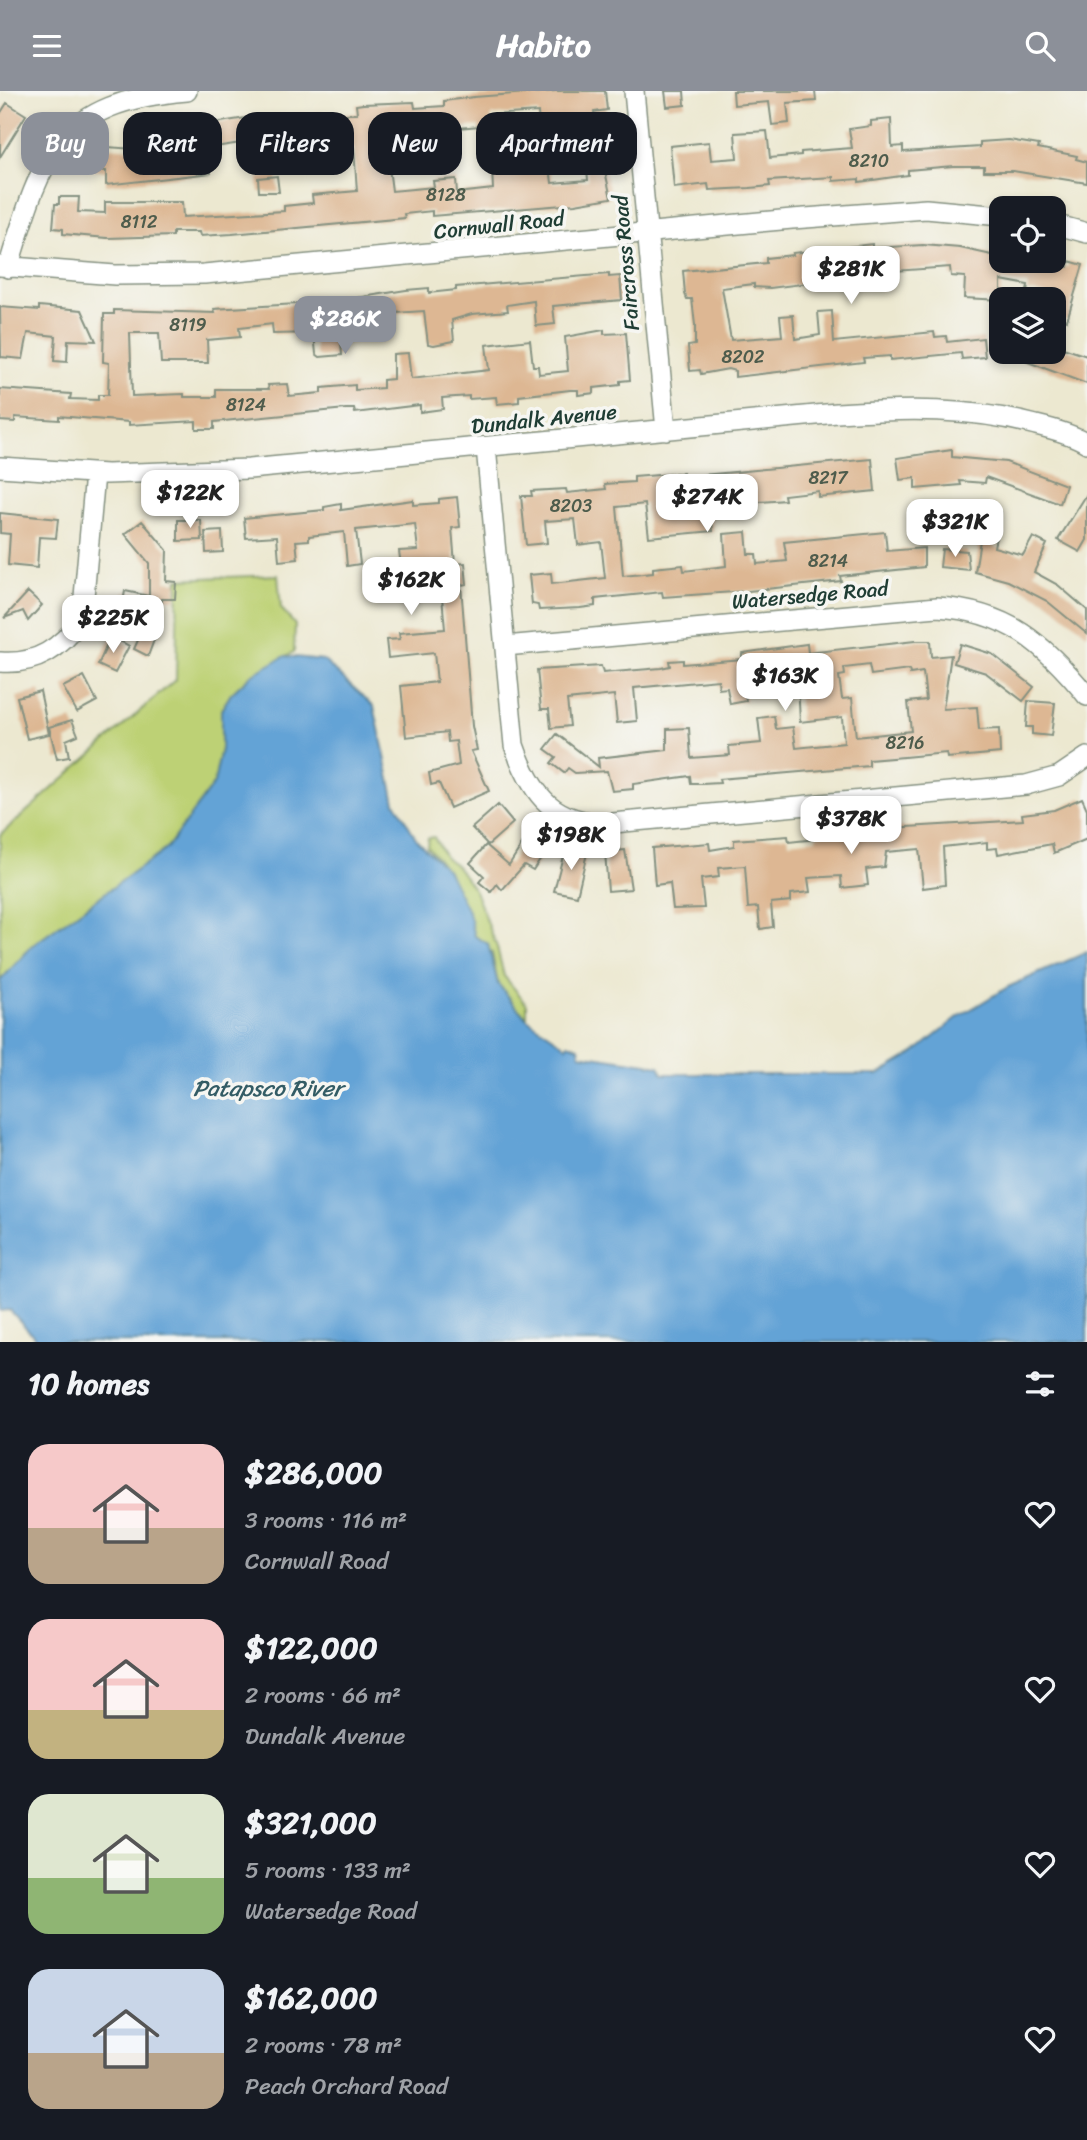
<!DOCTYPE html>
<meta charset="utf-8">
<style>
:root{--surface:#171b24;--page:#20242c;--text:#f1f3f6;--muted:#9ea1a6;--accent:#8c9099}
body{margin:0;font-family:Sriracha,sans-serif;background:var(--page);color:var(--text);height:100vh;display:flex;flex-direction:column;font-size:26px;white-space:nowrap}
*{box-sizing:border-box;margin:0}
p{font-size:23px;color:var(--muted)}
.icon{flex:none;width:38px;height:38px;fill:none;stroke:currentColor;stroke-width:2;stroke-linecap:round;stroke-linejoin:round}
.map{position:relative;height:1251px;overflow:hidden}
.side{display:flex;flex-direction:column;background:var(--surface);flex:1}
.side>*{flex:none}
.banner{position:absolute;left:21px;top:21px;width:700px;height:63px;display:flex;gap:14px}
.fabs{position:absolute;left:989px;top:105px;display:grid;gap:14px}
.fabs a{display:grid;place-items:center;width:77px;height:77px;border-radius:14px;background:var(--surface);box-shadow:0 4px 10px #0003;font-size:35px}
.price{position:absolute;translate:-50% -60px;padding:0 16px;border-radius:14px;background:#fff;color:#222;font-size:23px;line-height:46px;filter:drop-shadow(0 2px 4px #0008)}
.price::after{content:'';position:absolute;left:50%;top:42px;width:21px;height:16px;margin-left:-10px;background:inherit;clip-path:polygon(0 0,100% 0,50% 100%)}
.price.on{background:var(--accent);color:#fff}
ul{padding:0;list-style:none}
li{display:flex;align-items:center;gap:21px;height:175px;padding:0 28px}
li span{display:grid;place-items:center;flex:none;width:196px;height:140px;border-radius:21px;color:#555}
li>.icon{margin-inline-start:auto}
span .icon{width:84px;height:84px;fill:#fffc;stroke-width:1}
li b{font-size:30px}
h2{display:flex;justify-content:space-between;align-items:center;height:84px;padding:0 28px;font-size:30px}
.tag{padding:0 24px;border-radius:21px;background:var(--surface);box-shadow:0 4px 10px #0003;font-size:24px;line-height:63px}
.tag.on{background:var(--accent);color:#fff}
header{display:flex;justify-content:space-between;align-items:center;height:91px;padding:0 28px;background:var(--accent);color:#fff;font-size:32px;font-weight:700}
.map>svg:first-child{display:block}
.green{fill:#bdd175;stroke:#6e8754;stroke-width:2}
.water{fill:#63a3d6;stroke:#417085;stroke-width:2}
.building{fill:#ddb793;fill-rule:evenodd}
.lines{fill:none;stroke-linecap:round;stroke-linejoin:round}
.minor-casing{stroke:#869282;stroke-width:22}
.minor{stroke:#fff;stroke-width:19}
.labels{text-anchor:middle;stroke-width:7;stroke-linejoin:round;paint-order:stroke}
.number-label{font-size:18px;fill:#4e5c4c}
.street-label{font-size:21px;fill:#1f3d34;stroke:#f6f6f2}
.water-label{font-size:23px;font-style:italic;fill:#335c65;stroke:#f6f6f2}
</style>
<header><svg class="icon" aria-label="menu" viewBox="0 0 24 24"><path d="M4 6h16M4 12h16M4 18h16"/></svg>Habito<svg class="icon" aria-label="search" viewBox="0 0 24 24"><circle cx="10" cy="10" r="6"/><path d="M15 15l6 6"/></svg></header>
<div class="map">
<svg width="1087" height="1251" viewBox="0 0 1087 1251">
<rect width="100%" height="100%" fill="#f6f6f2"/>
<filter id="ink" filterUnits="userSpaceOnUse"><feTurbulence type="fractalNoise" baseFrequency=".0143" numOctaves="2"/><feDisplacementMap in="SourceGraphic" scale="14" xChannelSelector="R" yChannelSelector="G"/><feConvolveMatrix kernelMatrix="1 2 1 2 8 2 1 2 1" color-interpolation-filters="sRGB"/></filter>
<filter id="wash" filterUnits="userSpaceOnUse"><feTurbulence type="fractalNoise" baseFrequency=".00686" numOctaves="4" result="noise"/><feDisplacementMap in="SourceGraphic" scale="28" xChannelSelector="R" yChannelSelector="G"/><feGaussianBlur stdDeviation="1.57" result="paint"/><feColorMatrix in="noise" values="0 0 0 0 0 0 0 0 0 0 0 0 0 0 0 0 0 1.4 0 .05"/><feComposite in="paint" operator="in"/></filter>
<g filter="url(#wash)">
<rect width="100%" height="100%" fill="#ece8d0"/>
<path class="green" d="M278 484 281 517 295 534 294 561 251 584 231 603 221 619V658L214 692 166 758 33 854 0 890V744L176 588 178 488Z
M434 746 445 766 457 775 475 800 497 856 504 885 527 913V928L498 893 492 862 475 845 447 778 427 755 428 747Z"/>
<path class="water" d="M285 565 323 569 374 615 395 711 417 749 447 778 469 822 475 845 488 853 498 893 527 928 567 955 569 952 579 956 580 963 659 975 663 983H878L914 962 958 926 1008 896 1087 861V1251H39L10 1219 0 1220V890L33 854 166 758 214 692 221 658V619L231 603 251 584Z"/>
<g id="blocks">
<path class="building" d="M556 0H605L607 19 594 21 595 30 539 34 538 21 491 24 494 53 514 51V62L548 59 552 92 588 89 586 67 602 66 611 107 575 113 432 125V120L404 123 405 127 232 143 200 145 199 141H173V145L107 147 63 143V138L53 137 55 113H59V106H79L78 121 105 122V111H182L183 126 284 120V115L313 112 312 104 357 100 354 57 323 60 319 48 289 50 290 56 241 60V52L208 57 211 82 106 94V80L93 79 94 55 134 58V36L196 35 252 26 326 21 327 25 357 22 356 14 363 13 414 11 415 17 444 15V10L474 6ZM479 35 482 60 491 58 493 98 457 102 456 88 433 90 434 96 392 100 388 69 402 67 400 49 438 46 437 39Z
M665 0H684L685 14 667 16Z
M733 0H815L816 10 787 12 789 32 772 34 769 11 734 14Z
M7 12 26 24 0 66V23Z
M891 28 892 56 903 55V61L980 56V51L1009 49 1039 54 1038 57 1077 65 1076 68 1087 71V92L1013 80H984V75H953L908 79V84L859 91V88L833 90V86L769 90 770 95 750 97 709 99 708 93 674 97 670 55 709 51 711 69 737 67 735 42 767 40 770 67 801 64V61L852 57 849 38 871 35V30Z
M277 85 279 101H259L258 87Z
M872 153V157L923 154 960 157 1001 166V170L1068 176 1069 170 1083 174 1067 229 1054 225V208H1046L1047 203 1027 200 1028 194 1001 189V209L964 207 965 186 951 185 950 176 866 182 865 177 817 182 818 191 770 197 754 196V193L722 197 731 249 782 245 780 225 793 224 795 248 820 244 818 221 832 220 834 251 934 241 935 246 946 245 947 251 983 247 985 266 962 268 961 262 890 269V265L863 267 864 271 735 286V280L728 278 701 283 700 279 690 280 688 255 695 254V234L692 208H687L685 203 683 180 766 172V167L793 164 792 162Z
M609 183V186L620 185 622 209 553 215 555 233 536 235 534 210 507 214 508 220 472 223 452 229 454 250 434 254 428 253 424 220 395 222 396 230 356 235 357 241 340 242 342 264 320 266 316 263 314 242 273 243 272 233 239 237 240 246 207 249 208 272H161L159 242H130L132 305 184 303V306H216V298H269L268 294 287 293 289 305 321 302V297L355 294V299L383 297V289L393 288V263L408 262 411 288 489 279 486 254 530 249 533 275H538L539 283 568 280 565 246 604 239V243L626 242 630 289 620 290V294L594 297V302L578 304V299H570L519 305V311L497 313 496 306 469 308V305L442 307 443 318 420 321V314L355 322 354 318H346L214 331V338H196V330L129 334V331L59 325V329L15 326V331L0 330V298L71 303 70 308 98 309V304H108L109 272 103 271 104 223H114V219L215 222 214 218 332 211 406 199 429 197V202L456 199V196Z
M39 215 82 219 96 250 68 249 67 271 54 270 56 245 28 242 23 268 1 266 0 216 39 219Z
M1054 254 1087 265V293L1001 261H1054Z
M952 359V366L1006 371 1066 394 1060 413 986 386 985 392 960 390 961 394 915 398V387L900 389 897 367Z
M872 368 875 400 818 406V400L784 404 785 409 747 412 746 401 709 406 713 440 649 446 645 413 617 416 623 485 653 482V477L683 474 684 480 726 475 724 443 746 441 748 463H756L757 473 787 470 784 451 885 441 887 460 924 457V476L840 485 841 490 748 500 663 506 662 501 595 508V515L580 517 539 519 538 514 532 513 529 484 551 482 552 493 605 487 601 451 578 454 575 428 545 430 547 452 526 454 521 405H532L531 400 566 398 567 402 606 398 605 393 634 391V386L683 382V385L702 384Z
M1087 403V449L1080 461 1058 449Z
M457 406 460 436 452 437 455 473 465 472 467 493 461 494 472 635 477 659 471 660 489 700 450 717 439 692 431 694 429 682 459 674 456 650 448 651 447 641 406 646 401 595 437 591 434 562 388 567 386 549 400 548 399 542 445 538 442 506 406 511 399 460 418 459 415 433 356 439 360 473 347 475 344 441 309 445V449L296 450 298 468 279 470 277 445 246 447 244 427 324 419V416L341 413V419L413 409V414L439 412V408Z
M985 417 1001 421 994 456 1023 464 1033 446 1047 453 1034 481 1058 494 1087 519V543L1047 510 1008 490 975 481Z
M0 422 58 428 56 447 39 446 37 477 8 474 10 443 0 442Z
M178 429H201L202 449 178 450Z
M142 430 167 459 166 490 176 491 175 508H162L161 530 148 565 134 558 148 527 121 522 125 500 149 505V472L125 443Z
M222 440 223 461 206 462 205 441Z
M942 458 967 460 969 479 940 476Z
M28 501 42 514 28 530 23 520 4 527Z
M111 545 129 555 115 582 98 574Z
M915 550H930L931 566 951 564 943 618 977 616 979 639 999 638 1000 662 947 667 946 662 904 666 869 669V675L719 688 720 692 702 693H691L690 685 633 693V698L612 700 607 680 575 682 568 677 564 682 551 672 556 666 545 658 557 643 599 676 598 667 667 659V638L689 637 691 667 730 664 729 655 761 652 758 627 774 625 776 638 793 636 796 657 844 652 842 626 800 631 798 592 744 597 746 610 730 613 727 597 719 598 718 589 634 597 637 630 617 632 614 604 567 609 570 635 551 637 549 618H541L537 579 601 575 603 582 661 577 670 575 669 570 683 569V573L742 568V562L807 553 808 562ZM869 574 871 584 909 579 910 583 923 581 926 609 908 611 911 640 856 646 852 607 842 608 839 585 845 584 844 577Z
M960 553 992 563 1034 596 1023 610 986 582 954 572Z
M84 585 97 610 77 621 63 596Z
M40 600 49 643 27 648 17 606Z
M1028 610 1055 612 1051 645 1032 643V636H1026Z
M72 629 78 644 66 649 69 666 57 668 49 636Z
M1082 707 1087 718V748L1054 762 1052 753 998 763 997 757 987 758V751L943 756 945 794 923 797 919 758 886 761 884 776 866 778 868 794 842 797 841 785 808 787 810 801 791 803V810L771 812 773 836 760 838 758 816 748 817 745 775 718 777 719 786 701 788 704 817 673 818 670 792 655 794 652 757 709 752 710 759 734 755V749L788 745 789 751 816 748V744L857 739 1023 729 1022 723 1054 719Z
M498 714 513 732 488 754 472 737Z
M528 744 548 756 533 779 524 774 502 799 497 793 491 801 479 791 484 785 470 772 486 754 509 774Z
M565 757 587 762 577 805 554 800Z
M625 759 631 798 608 800 605 761Z"/>
</g>
</g>
<g filter="url(#ink)">
<use href="#blocks" fill-opacity="0" stroke="#869282" stroke-width="2"/>
<g class="lines">
<g class="minor-casing">
<path id="minor" d="M634 0 666 339
M1054 133 1087 142
M0 175 115 184 204 183 792 128 926 118 1001 125
M8 177C42 65 56 11 187 0
M486 356 514 654C532 705 554 734 613 732L1026 694 1059 685 1087 666
M0 376 107 383 249 378 837 322C906 318 969 316 1036 334 1053 338 1072 343 1087 352
M505 555 937 516C1007 520 1044 552 1087 605
M0 571C37 574 61 557 82 528L95 383"/>
</g>
<use href="#minor" class="minor"/>
</g>
</g>
<g class="labels">
<g class="number-label">
<text x="869" y="76">8210</text>
<text x="446" y="110">8128</text>
<text x="139" y="137">8112</text>
<text x="188" y="240">8119</text>
<text x="743" y="272">8202</text>
<text x="246" y="320">8124</text>
<text x="828" y="393">8217</text>
<text x="571" y="421">8203</text>
<text x="828" y="476">8214</text>
<text x="905" y="658">8216</text>
</g>
<g class="street-label">
<text transform="translate(499 134) rotate(-6)" y="7">Cornwall Road</text>
<text transform="translate(626 172) rotate(-95)" y="7">Faircross Road</text>
<text transform="translate(544 328) rotate(-6)" y="7">Dundalk Avenue</text>
<text transform="translate(810 504) rotate(-5)" y="7">Watersedge Road</text>
</g>
<g class="water-label">
<text x="268" y="1005">Patapsco River</text>
</g>
</g>
</svg>
<div class="fabs">
<a><svg class="icon" aria-label="locate" viewBox="0 0 24 24"><circle cx="12" cy="12" r="6"/><path d="M12 2v4M12 18v4M2 12h4M18 12h4"/></svg></a>
<a><svg class="icon" aria-label="layers" viewBox="0 0 24 24"><path d="M12 4l9 5-9 5-9-5zM3 14l9 5 9-5"/></svg></a>
</div>
<b class="price" style="left:851px;top:215px">$281K</b>
<b class="price on" style="left:345px;top:265px">$286K</b>
<b class="price" style="left:190px;top:439px">$122K</b>
<b class="price" style="left:707px;top:443px">$274K</b>
<b class="price" style="left:955px;top:468px">$321K</b>
<b class="price" style="left:411px;top:526px">$162K</b>
<b class="price" style="left:113px;top:564px">$225K</b>
<b class="price" style="left:785px;top:622px">$163K</b>
<b class="price" style="left:851px;top:765px">$378K</b>
<b class="price" style="left:571px;top:781px">$198K</b>
<div class="banner">
<a class="tag on">Buy</a>
<a class="tag">Rent</a>
<a class="tag">Filters</a>
<a class="tag">New</a>
<a class="tag">Apartment</a>
</div>
</div>
<section class="side">
<h2>10 homes<svg class="icon" aria-label="filters" viewBox="0 0 24 24"><path d="M4 7h16M4 17h16"/><circle cx="9" cy="7" r="2"/><circle cx="15" cy="17" r="2"/></svg></h2>
<ul>
<li><span style="background:linear-gradient(#f6c9c9 60%,#b9a48a 0)"><svg class="icon" aria-label="home" viewBox="0 0 24 24"><path d="M3 11l9-7 9 7M6 9v11h12V9"/></svg></span><div><b>$286,000</b><p>3 rooms · 116 m²</p><p>Cornwall Road</p></div><svg class="icon" aria-label="heart" viewBox="0 0 24 24"><path d="M12 20l-8-8c-3-5 5-10 8-4 3-6 11-1 8 4z"/></svg></li>
<li><span style="background:linear-gradient(#f6c9c9 65%,#c2b280 0)"><svg class="icon" aria-label="home" viewBox="0 0 24 24"><path d="M3 11l9-7 9 7M6 9v11h12V9"/></svg></span><div><b>$122,000</b><p>2 rooms · 66 m²</p><p>Dundalk Avenue</p></div><svg class="icon" aria-label="heart" viewBox="0 0 24 24"><path d="M12 20l-8-8c-3-5 5-10 8-4 3-6 11-1 8 4z"/></svg></li>
<li><span style="background:linear-gradient(#dfe7d0 60%,#8fb573 0)"><svg class="icon" aria-label="home" viewBox="0 0 24 24"><path d="M3 11l9-7 9 7M6 9v11h12V9"/></svg></span><div><b>$321,000</b><p>5 rooms · 133 m²</p><p>Watersedge Road</p></div><svg class="icon" aria-label="heart" viewBox="0 0 24 24"><path d="M12 20l-8-8c-3-5 5-10 8-4 3-6 11-1 8 4z"/></svg></li>
<li><span style="background:linear-gradient(#c9d6e8 60%,#b9a48a 0)"><svg class="icon" aria-label="home" viewBox="0 0 24 24"><path d="M3 11l9-7 9 7M6 9v11h12V9"/></svg></span><div><b>$162,000</b><p>2 rooms · 78 m²</p><p>Peach Orchard Road</p></div><svg class="icon" aria-label="heart" viewBox="0 0 24 24"><path d="M12 20l-8-8c-3-5 5-10 8-4 3-6 11-1 8 4z"/></svg></li>
</ul>
</section>
